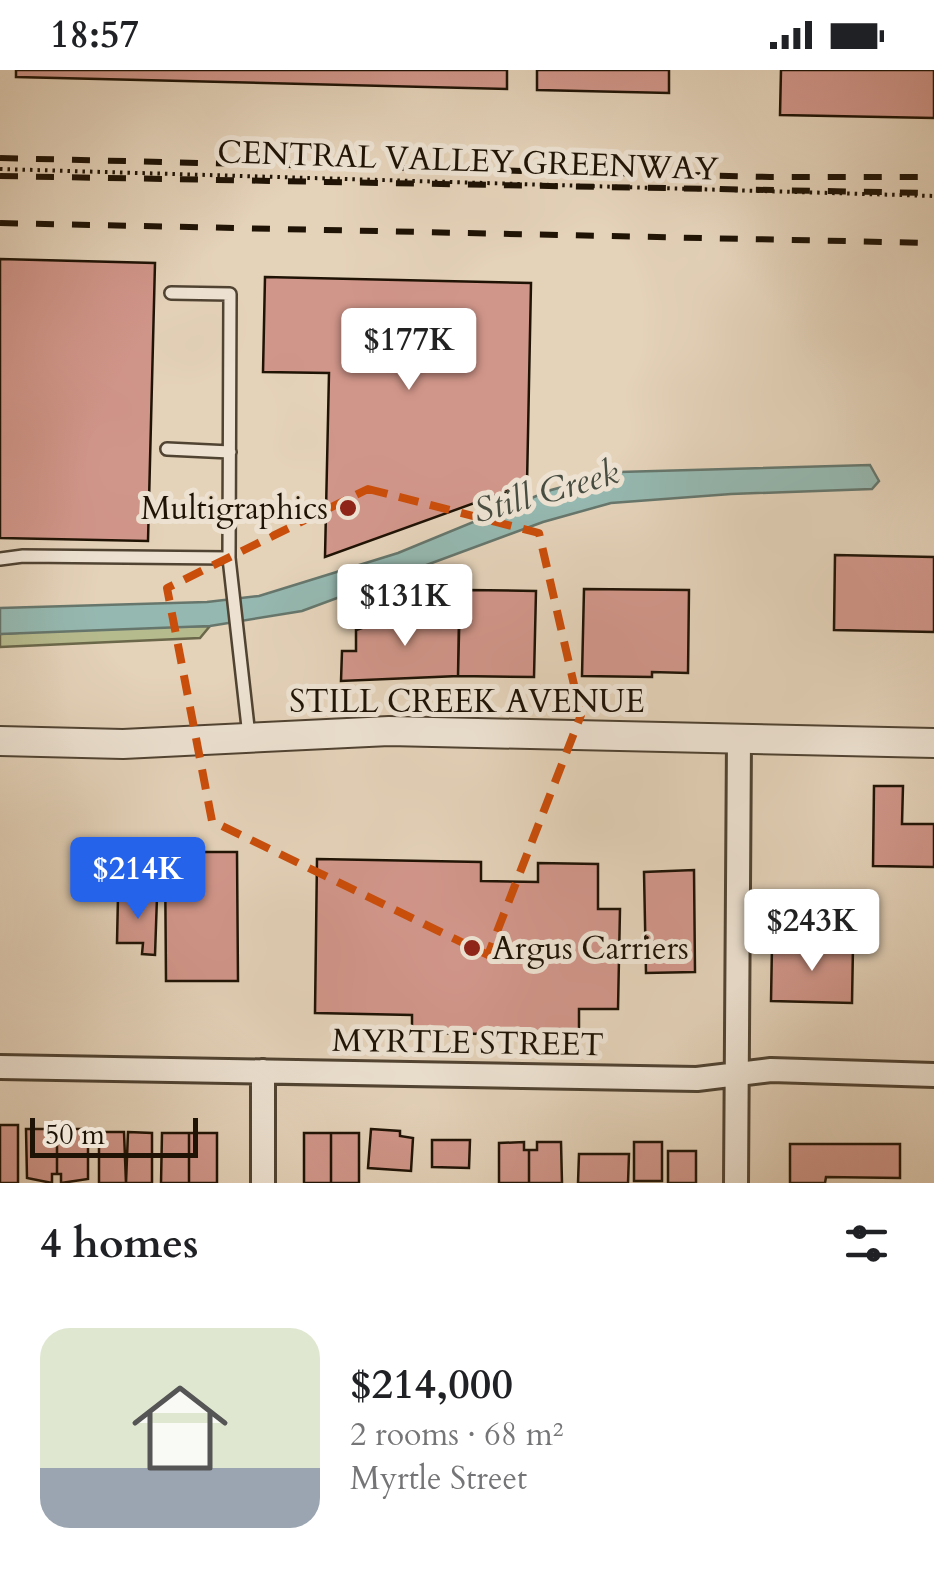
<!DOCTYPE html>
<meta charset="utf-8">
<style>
:root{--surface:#fff;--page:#f6f6f6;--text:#202124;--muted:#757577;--accent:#2563eb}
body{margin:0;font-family:Cardo,serif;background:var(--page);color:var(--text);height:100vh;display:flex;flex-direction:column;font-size:38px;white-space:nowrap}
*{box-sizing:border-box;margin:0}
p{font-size:32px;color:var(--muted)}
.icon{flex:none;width:55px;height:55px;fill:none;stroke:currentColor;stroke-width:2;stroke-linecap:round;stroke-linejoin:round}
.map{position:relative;height:1113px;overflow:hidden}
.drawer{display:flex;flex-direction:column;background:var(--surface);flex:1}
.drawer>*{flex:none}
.scale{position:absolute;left:30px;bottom:25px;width:168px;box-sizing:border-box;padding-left:10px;border:5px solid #1f1305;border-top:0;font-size:28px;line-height:35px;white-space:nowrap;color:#1f1305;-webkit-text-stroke:8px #ede2d2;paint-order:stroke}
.price{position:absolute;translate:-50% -85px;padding:0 22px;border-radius:10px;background:#fff;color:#222;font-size:32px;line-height:65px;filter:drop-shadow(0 2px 5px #0008)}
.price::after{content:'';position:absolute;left:50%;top:60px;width:30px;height:22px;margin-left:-15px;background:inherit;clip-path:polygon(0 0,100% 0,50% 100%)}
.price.selected{background:var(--accent);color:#fff}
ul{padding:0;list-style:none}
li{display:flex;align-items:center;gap:30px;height:250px;padding:0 40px}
li span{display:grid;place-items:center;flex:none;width:280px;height:200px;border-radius:30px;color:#555}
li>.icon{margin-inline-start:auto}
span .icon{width:120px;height:120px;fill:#fffc;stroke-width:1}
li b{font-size:42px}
h2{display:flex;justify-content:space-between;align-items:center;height:120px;padding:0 40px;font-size:42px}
.status{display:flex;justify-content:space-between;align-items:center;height:70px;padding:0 50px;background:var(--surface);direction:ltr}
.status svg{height:28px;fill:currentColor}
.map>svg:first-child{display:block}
.green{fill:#b6bb8e;stroke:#6a674a;stroke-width:2.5}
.water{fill:#95b8b0;stroke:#66766c;stroke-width:2.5}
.building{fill:#d1968a;stroke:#1f1305;stroke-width:2.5}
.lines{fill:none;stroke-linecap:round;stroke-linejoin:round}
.service-casing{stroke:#504332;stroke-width:16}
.minor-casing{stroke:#504332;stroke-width:28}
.tertiary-casing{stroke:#504332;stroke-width:32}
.path{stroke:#1f1305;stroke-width:4;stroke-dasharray:2.5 5;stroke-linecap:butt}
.service{stroke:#ede2d2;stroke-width:11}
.minor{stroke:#ede2d2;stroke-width:22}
.tertiary{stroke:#ede2d2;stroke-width:28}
.rail{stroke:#1f1305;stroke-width:6;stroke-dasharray:18 18;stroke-linecap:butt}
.marked{fill:none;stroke:#ca4e0b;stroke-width:8;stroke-dasharray:20 12;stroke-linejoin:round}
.poi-dot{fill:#8f2418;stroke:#ede2d2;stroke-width:4}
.labels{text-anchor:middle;stroke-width:10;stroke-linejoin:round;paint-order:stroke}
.street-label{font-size:32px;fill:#1f1305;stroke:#ede2d2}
.poi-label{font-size:32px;fill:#1f1305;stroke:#ede2d2;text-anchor:end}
.water-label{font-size:35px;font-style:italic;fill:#484d41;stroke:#ede2d2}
</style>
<div class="status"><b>18:57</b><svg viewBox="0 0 49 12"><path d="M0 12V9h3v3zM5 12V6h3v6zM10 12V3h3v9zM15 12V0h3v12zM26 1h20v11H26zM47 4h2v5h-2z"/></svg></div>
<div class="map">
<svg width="934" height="1113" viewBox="0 0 934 1113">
<rect width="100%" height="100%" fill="#e4d2b9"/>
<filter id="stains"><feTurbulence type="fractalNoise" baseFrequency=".002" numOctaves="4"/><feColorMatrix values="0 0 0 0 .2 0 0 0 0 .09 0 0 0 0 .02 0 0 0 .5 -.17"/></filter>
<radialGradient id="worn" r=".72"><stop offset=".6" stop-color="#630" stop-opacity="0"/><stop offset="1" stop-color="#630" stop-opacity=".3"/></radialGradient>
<path class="green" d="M210 556 200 568 0 577V564L95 558Z"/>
<path class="water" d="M870 395 879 411 872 419 731 424 611 433 543 452 302 541 210 556 0 564V538L207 532 259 526 398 483 551 420 619 402Z"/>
<path class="building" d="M16 0H507V19L16 7Z
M537 0H669V23L537 20Z
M781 0H934V48L780 45Z
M0 189 155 193 148 471 0 468Z
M265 207 531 213 527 414 325 487 329 303 263 302Z
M835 485 934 487V562L834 560Z
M584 519 689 520 688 603 652 602V607L582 606Z
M467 520 536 521 534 607 458 606 460 523Z
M403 544 459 545 458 606 341 611 342 581H356V560Z
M874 716H903L902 754H934V797L873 796Z
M165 782H237L238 911H166Z
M317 789 481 792V811L538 812V793L598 794V839H620L618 939H579V965L412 963V945L315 943Z
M694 800 695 902 646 903 644 802Z
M118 826 157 827 155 885 142 884 143 873H117Z
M772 875 853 876 852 933 771 931Z
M0 1055H18V1113H0Z
M26 1059H57V1104H52V1113L27 1108Z
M57 1059H88V1109L61 1113V1104H57Z
M371 1059 400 1061V1066L413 1068 411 1101 368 1098Z
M99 1062H124L126 1113H99Z
M128 1062 152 1063V1113H126Z
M162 1063H189V1113H161Z
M189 1063H217V1113H189Z
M304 1063H331V1113H304Z
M331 1063H359V1113H331Z
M432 1070H470L469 1098 432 1097Z
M524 1072V1080H529V1113H499V1073Z
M537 1072H561L562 1113H529V1080H537Z
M634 1072H662V1111H634Z
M790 1074H900V1108L826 1107 825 1113H790Z
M668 1081H696V1113H668Z
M579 1084H629L628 1113H578Z"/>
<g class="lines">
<g class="service-casing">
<path id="service" d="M171 223 230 224 229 488 249 666
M167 379 230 382
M162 443 229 445
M0 489 23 486 229 488"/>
</g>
<g class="minor-casing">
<path id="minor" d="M0 997 697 1009 771 1000 934 1005
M263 1113V1001
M736 1113 739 669"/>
</g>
<g class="tertiary-casing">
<path id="tertiary" d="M0 671 123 674 389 661 934 673"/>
</g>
<path class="path" d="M0 99 934 126"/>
<use href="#service" class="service"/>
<use href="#minor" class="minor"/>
<use href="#tertiary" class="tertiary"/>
<path class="rail" d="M0 88 770 107H934
M0 106 934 123
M0 153 934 173"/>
</g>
<path class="marked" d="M368 419 539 463 581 645 488 885 212 751 167 518Z"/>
<g class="poi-dot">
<circle cx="348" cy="438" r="10"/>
<circle cx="472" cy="878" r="10"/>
</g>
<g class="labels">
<g class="street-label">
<text transform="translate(468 90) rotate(2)" y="11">CENTRAL VALLEY GREENWAY</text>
<text x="467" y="642">STILL CREEK AVENUE</text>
<text transform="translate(468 972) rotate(1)" y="11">MYRTLE STREET</text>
</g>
<g class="poi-label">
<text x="328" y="449">Multigraphics</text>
<text x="492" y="889" text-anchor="start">Argus Carriers</text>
</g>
<g class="water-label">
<text transform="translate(546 421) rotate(-16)" y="12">Still Creek</text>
</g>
</g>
<rect width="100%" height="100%" filter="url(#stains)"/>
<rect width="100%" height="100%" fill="url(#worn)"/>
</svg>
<div class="scale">50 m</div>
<b class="price" style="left:409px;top:323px">$177K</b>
<b class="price" style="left:405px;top:579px">$131K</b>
<b class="price selected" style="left:138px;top:852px">$214K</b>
<b class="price" style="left:812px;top:904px">$243K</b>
</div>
<section class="drawer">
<h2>4 homes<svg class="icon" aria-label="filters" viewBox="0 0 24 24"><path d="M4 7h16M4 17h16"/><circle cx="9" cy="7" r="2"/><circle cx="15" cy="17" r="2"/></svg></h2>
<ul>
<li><span style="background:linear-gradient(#dfe7d0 70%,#9aa5b1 0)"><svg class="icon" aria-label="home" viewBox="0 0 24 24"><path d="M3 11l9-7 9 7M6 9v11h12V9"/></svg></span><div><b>$214,000</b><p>2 rooms · 68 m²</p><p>Myrtle Street</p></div></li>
</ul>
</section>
